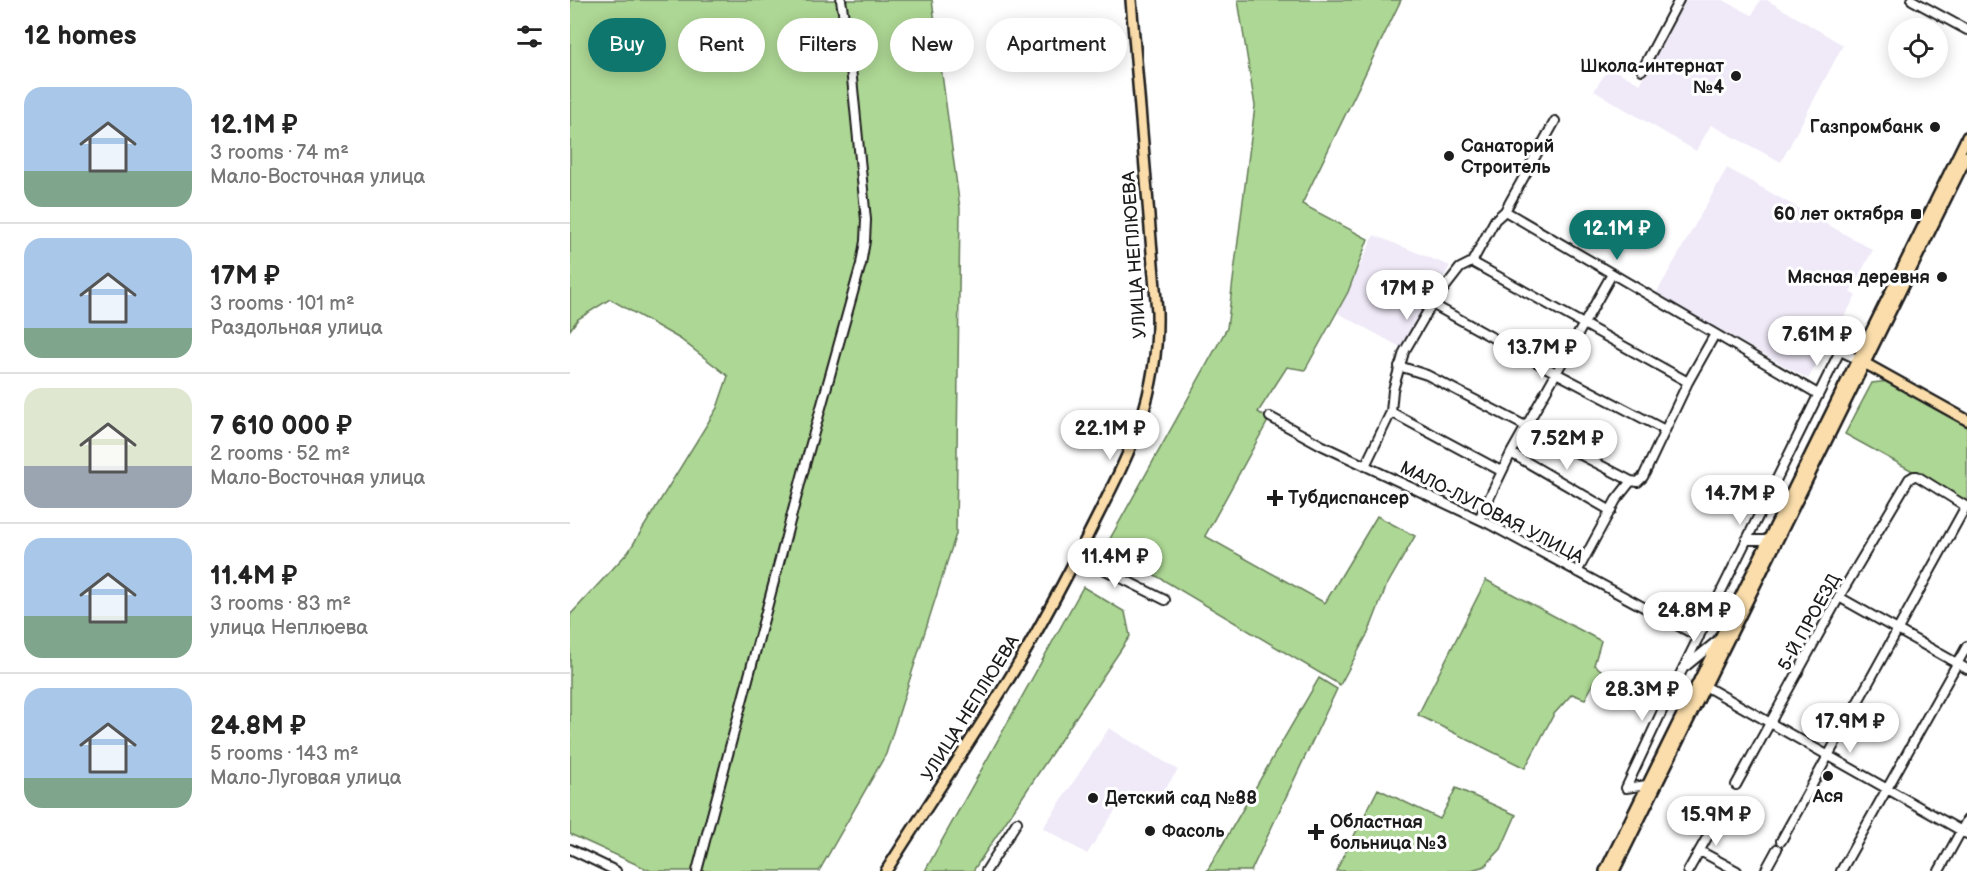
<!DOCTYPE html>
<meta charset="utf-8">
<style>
:root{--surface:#fff;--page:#f2f2f2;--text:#222;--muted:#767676;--line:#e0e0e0;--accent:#0f766e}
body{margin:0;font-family:"Balsamiq Sans",sans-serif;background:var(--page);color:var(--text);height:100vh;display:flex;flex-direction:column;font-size:22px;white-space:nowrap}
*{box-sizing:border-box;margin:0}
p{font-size:20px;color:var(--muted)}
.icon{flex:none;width:33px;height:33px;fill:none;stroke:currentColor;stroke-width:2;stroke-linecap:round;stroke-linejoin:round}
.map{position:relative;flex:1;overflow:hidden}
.panel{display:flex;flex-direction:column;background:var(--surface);width:570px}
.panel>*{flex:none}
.banner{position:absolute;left:18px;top:18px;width:570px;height:54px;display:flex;gap:12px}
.buttons{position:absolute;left:1318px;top:18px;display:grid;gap:12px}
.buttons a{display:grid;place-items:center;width:60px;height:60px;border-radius:50%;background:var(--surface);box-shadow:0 3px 15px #0003;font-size:30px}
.price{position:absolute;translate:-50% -51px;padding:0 14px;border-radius:21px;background:#fff;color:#222;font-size:20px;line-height:39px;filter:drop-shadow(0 2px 3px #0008)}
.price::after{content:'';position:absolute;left:50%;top:36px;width:18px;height:14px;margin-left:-9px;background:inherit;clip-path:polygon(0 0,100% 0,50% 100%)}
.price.active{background:var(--accent);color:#fff}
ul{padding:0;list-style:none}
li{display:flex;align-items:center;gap:18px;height:150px;padding:0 24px}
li+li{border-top:2px solid var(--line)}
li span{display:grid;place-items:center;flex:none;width:168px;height:120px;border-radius:18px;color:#555}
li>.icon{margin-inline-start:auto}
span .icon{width:72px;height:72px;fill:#fffc;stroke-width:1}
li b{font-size:26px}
h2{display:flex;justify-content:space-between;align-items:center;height:72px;padding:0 24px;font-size:26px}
.pill{padding:0 21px;border-radius:27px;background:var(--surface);box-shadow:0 3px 15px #0003;font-size:21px;line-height:54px}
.pill.active{background:var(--accent);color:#fff}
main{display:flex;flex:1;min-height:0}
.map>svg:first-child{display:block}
.built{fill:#f0eaf8}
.green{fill:#add794;stroke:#647a58;stroke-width:1.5}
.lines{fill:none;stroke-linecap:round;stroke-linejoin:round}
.minor-casing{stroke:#1c1c1c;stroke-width:12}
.major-casing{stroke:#1c1c1c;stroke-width:14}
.minor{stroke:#fff;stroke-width:8}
.major{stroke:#faddab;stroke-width:9}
.poi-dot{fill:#1c1c1c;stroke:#fff;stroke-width:2}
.labels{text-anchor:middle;stroke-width:6;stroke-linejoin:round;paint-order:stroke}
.poi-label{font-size:18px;font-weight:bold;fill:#1c1c1c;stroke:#fff;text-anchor:start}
.street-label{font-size:18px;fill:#1c1c1c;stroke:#fff}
</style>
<main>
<section class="panel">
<h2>12 homes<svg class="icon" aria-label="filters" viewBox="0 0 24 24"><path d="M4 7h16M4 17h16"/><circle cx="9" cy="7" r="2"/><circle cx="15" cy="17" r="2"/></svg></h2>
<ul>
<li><span style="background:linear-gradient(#a9c7e8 70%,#7fa58c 0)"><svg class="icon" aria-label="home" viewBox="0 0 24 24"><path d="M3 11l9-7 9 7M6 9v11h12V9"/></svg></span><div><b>12.1M ₽</b><p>3 rooms · 74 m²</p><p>Мало-Восточная улица</p></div></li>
<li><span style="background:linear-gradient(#a9c7e8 75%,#7fa58c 0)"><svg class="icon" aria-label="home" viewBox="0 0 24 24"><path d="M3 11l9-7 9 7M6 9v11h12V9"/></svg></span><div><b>17M ₽</b><p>3 rooms · 101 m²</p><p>Раздольная улица</p></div></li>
<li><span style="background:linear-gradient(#dfe7d0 65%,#9aa5b1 0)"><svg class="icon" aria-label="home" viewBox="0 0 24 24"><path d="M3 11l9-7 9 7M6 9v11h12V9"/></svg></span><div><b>7 610 000 ₽</b><p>2 rooms · 52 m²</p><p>Мало-Восточная улица</p></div></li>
<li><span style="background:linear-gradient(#a9c7e8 65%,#7fa58c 0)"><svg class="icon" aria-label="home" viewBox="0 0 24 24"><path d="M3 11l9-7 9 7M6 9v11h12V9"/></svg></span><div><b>11.4M ₽</b><p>3 rooms · 83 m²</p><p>улица Неплюева</p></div></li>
<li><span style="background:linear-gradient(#a9c7e8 75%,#7fa58c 0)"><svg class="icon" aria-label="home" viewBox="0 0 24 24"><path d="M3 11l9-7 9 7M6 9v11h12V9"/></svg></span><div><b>24.8M ₽</b><p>5 rooms · 143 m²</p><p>Мало-Луговая улица</p></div></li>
</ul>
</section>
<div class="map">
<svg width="1397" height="871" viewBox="0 0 1397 871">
<rect width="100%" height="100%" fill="#fff"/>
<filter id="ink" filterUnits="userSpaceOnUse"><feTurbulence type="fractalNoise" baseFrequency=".0167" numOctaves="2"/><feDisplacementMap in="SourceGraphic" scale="12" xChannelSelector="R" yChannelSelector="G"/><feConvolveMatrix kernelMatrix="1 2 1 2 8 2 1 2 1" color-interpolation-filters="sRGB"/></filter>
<g filter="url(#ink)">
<path class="built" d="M1116 0H1153L1182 15 1190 0H1197L1273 45 1211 162 1141 125 1126 151 1024 91 1039 67 1070 84Z
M1157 168 1303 250 1280 292 1286 296 1238 379 1086 294Z
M804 235 880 266 832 348 768 313Z
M539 728 608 770 584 805 558 791 517 854 473 828Z"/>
<path class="green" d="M0 0H362L390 208 386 534 316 754 249 871H81L0 834V615L59 551 147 408 158 376 110 339 40 299 8 319 0 330Z
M668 0H831L732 204 798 239 778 292 735 370 717 367 688 412 699 419 635 536 755 603 807 516 845 536 816 587 799 631 770 685 536 546 657 328 685 106Z
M1319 381 1397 425V501L1275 434 1302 383Z
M916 580 1031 641 1024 665 1031 670 1015 699 1002 694 984 714 955 768 848 715Z
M513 587 555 612 560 636 403 871H355Z
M749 678 767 689 681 871H637Z
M886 788 946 815 931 849 915 866 898 871H766L808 789 870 819Z"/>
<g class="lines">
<g class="minor-casing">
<path id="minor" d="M1342 0 1397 30
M1072 70 1109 0
M935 211 1248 394
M902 262 1118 382
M862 304 986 373 1095 430
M829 366 857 375 1061 481
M821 412 931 471
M700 417 753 446 919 524 1129 637
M941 453 1041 511
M795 466 821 412 823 390 834 352 862 304 890 268 902 262 925 220 935 211 985 121
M909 519 941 453 1042 274
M1176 540H1198
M507 556 595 600
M1007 572 1046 500 1061 481 1068 482 1073 477 1118 382 1145 334
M1269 597 1397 669
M1115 667 1148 640
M1135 686 1397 834
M1166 785 1269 597 1339 479 1344 476H1347L1397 507
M1056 788 1092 711 1270 351 1287 359
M1056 788 1077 785
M1211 841 1396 506
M0 849 46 871
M1130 851 1167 871
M127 871 235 465 291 264 295 241 296 220 279 48 271 0
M416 871 447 822
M1118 871 1152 811
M1195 871 1207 849
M1271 871 1397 646
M1369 871 1397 820"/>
</g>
<g class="major-casing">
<path id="major" d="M1289 360 1397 420
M316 871C361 800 408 731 451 659 474 620 495 580 516 539 556 459 589 404 587 312L561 0
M1035 871 1397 137
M1044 871 1397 156"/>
</g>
<use href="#minor" class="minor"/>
<use href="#major" class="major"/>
</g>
</g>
<g class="poi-dot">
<circle cx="1166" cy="76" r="6"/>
<circle cx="1365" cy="127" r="6"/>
<circle cx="879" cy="156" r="6"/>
<rect x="1340" y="208" width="12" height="12" rx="3"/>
<circle cx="1372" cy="277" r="6"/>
<path d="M702 489h6v6h6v6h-6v6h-6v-6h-6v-6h6z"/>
<circle cx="1258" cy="776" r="6"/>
<circle cx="523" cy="798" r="6"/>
<circle cx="580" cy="831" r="6"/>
<path d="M743 823h6v6h6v6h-6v6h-6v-6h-6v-6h6z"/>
</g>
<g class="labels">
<g class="poi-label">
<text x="1154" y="72" text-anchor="end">Школа-интернат<tspan x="1154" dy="21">№4</tspan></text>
<text x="1353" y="133" text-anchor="end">Газпромбанк</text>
<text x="891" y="152">Санаторий<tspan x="891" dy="21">Строитель</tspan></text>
<text x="1334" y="220" text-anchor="end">60 лет октября</text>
<text x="1360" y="283" text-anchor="end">Мясная деревня</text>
<text x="718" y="504">Тубдиспансер</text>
<text x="1258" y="802" text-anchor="middle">Ася</text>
<text x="535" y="804">Детский сад №88</text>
<text x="760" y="828">Областная<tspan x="760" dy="21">больница №3</tspan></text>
<text x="592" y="837">Фасоль</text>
</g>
<g class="street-label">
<text transform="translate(564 255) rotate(-94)" y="6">УЛИЦА НЕПЛЮЕВА</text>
<text transform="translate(922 512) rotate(27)" y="6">МАЛО-ЛУГОВАЯ УЛИЦА</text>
<text transform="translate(1239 622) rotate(-61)" y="6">5-Й ПРОЕЗД</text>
<text transform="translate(400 708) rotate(-58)" y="6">УЛИЦА НЕПЛЮЕВА</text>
</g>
</g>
</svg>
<div class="buttons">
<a><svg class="icon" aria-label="locate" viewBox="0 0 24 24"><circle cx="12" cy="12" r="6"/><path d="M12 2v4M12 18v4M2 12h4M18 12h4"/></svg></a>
</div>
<b class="price active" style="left:1047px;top:261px">12.1M ₽</b>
<b class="price" style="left:837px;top:321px">17M ₽</b>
<b class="price" style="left:1247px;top:367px">7.61M ₽</b>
<b class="price" style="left:972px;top:380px">13.7M ₽</b>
<b class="price" style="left:540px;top:461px">22.1M ₽</b>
<b class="price" style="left:997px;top:471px">7.52M ₽</b>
<b class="price" style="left:1170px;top:526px">14.7M ₽</b>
<b class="price" style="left:545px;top:589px">11.4M ₽</b>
<b class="price" style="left:1124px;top:643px">24.8M ₽</b>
<b class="price" style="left:1072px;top:722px">28.3M ₽</b>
<b class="price" style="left:1280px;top:754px">17.9M ₽</b>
<b class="price" style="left:1146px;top:847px">15.9M ₽</b>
<div class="banner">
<a class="pill active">Buy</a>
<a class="pill">Rent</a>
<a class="pill">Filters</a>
<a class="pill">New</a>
<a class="pill">Apartment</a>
</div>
</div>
</main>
